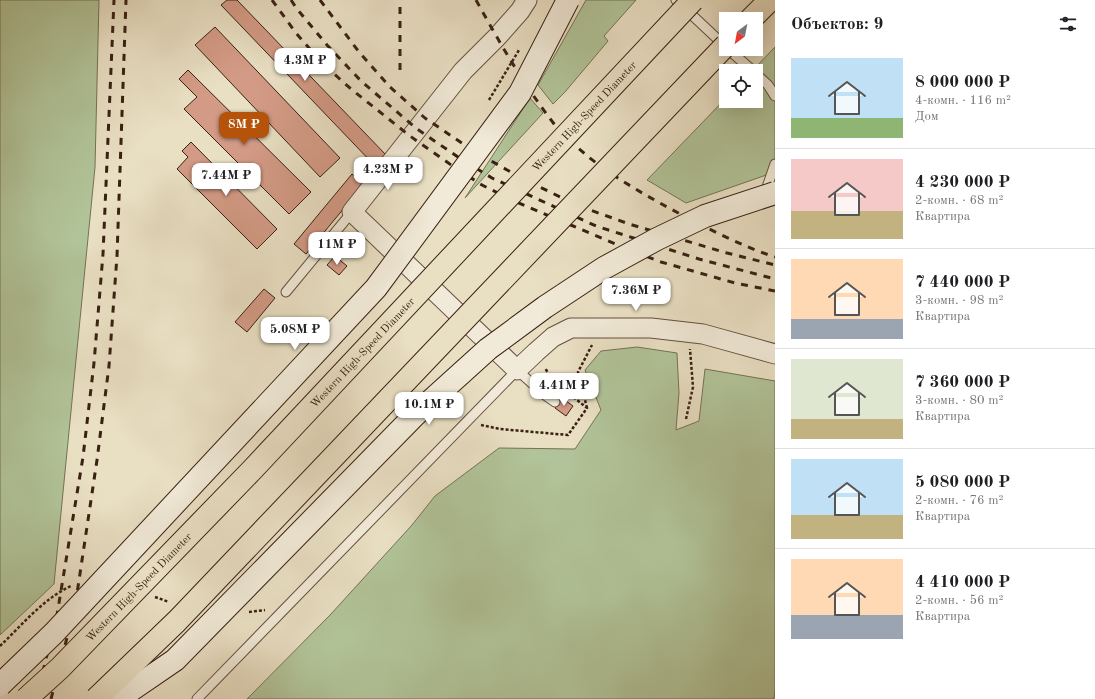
<!DOCTYPE html>
<html lang="ru">
<meta charset="utf-8">
<style>
:root{--surface:#fff;--page:#f6f6f6;--text:#202124;--muted:#757577;--line:#e0e0e0;--accent:#b45309}
body{margin:0;font-family:"Old Standard TT",serif;background:var(--page);color:var(--text);height:100vh;display:flex;flex-direction:column;font-size:15px;white-space:nowrap}
*{box-sizing:border-box;margin:0}
p{font-size:13px;color:var(--muted)}
.icon{flex:none;width:22px;height:22px;fill:none;stroke:currentColor;stroke-width:2;stroke-linecap:round;stroke-linejoin:round}
.map{position:relative;flex:1;overflow:hidden}
.details{display:flex;flex-direction:column;background:var(--surface);width:320px}
.details>*{flex:none}
.needle{width:26px;rotate:212deg}
.tools{position:absolute;left:719px;top:12px;display:grid;gap:8px}
.tools a{display:grid;place-items:center;width:44px;height:44px;border-radius:0px;background:var(--surface);box-shadow:0 4px 16px #0002;font-size:20px}
.price{position:absolute;translate:-50% -34px;padding:0 9px;border-radius:8px;background:#fff;color:#222;font-size:13px;line-height:26px;filter:drop-shadow(0 1px 2px #0008)}
.price::after{content:'';position:absolute;left:50%;top:24px;width:12px;height:9px;margin-left:-6px;background:inherit;clip-path:polygon(0 0,100% 0,50% 100%)}
.price.active{background:var(--accent);color:#fff}
ul{padding:0;list-style:none}
li{display:flex;align-items:center;gap:12px;height:100px;padding:0 16px}
li+li{border-top:1px solid var(--line)}
li span{display:grid;place-items:center;flex:none;width:112px;height:80px;border-radius:0px;color:#555}
li>.icon{margin-inline-start:auto}
span .icon{width:48px;height:48px;fill:#fffc;stroke-width:1}
li b{font-size:17px}
h2{display:flex;justify-content:space-between;align-items:center;height:48px;padding:0 16px;font-size:17px}
main{display:flex;flex:1;min-height:0}
.map>svg:first-child{display:block}
.green{fill:#b1c398;stroke:#757256}
.building{fill:#d39a85;stroke:#392014}
.lines{fill:none;stroke-linecap:round;stroke-linejoin:round}
.service-casing{stroke:#655040;stroke-width:11}
.minor-casing{stroke:#655040;stroke-width:21}
.motorway-casing{stroke:#392014;stroke-width:24}
.path{stroke:#392014;stroke-width:2.5;stroke-dasharray:3 2;stroke-linecap:butt}
.service{stroke:#f1ead8;stroke-width:9}
.minor{stroke:#f1ead8;stroke-width:19}
.motorway{stroke:#e9dfc3;stroke-width:22}
.rail{stroke:#392014;stroke-width:3;stroke-dasharray:7 7;stroke-linecap:butt}
.secondary-bridge-casing{stroke:#392014;stroke-width:24;stroke-linecap:butt}
.motorway-bridge-casing{stroke:#392014;stroke-width:24;stroke-linecap:butt}
.path-bridge{stroke:#392014;stroke-width:2.5;stroke-dasharray:3 2;stroke-linecap:butt}
.secondary-bridge{stroke:#f1ead8;stroke-width:22}
.motorway-bridge{stroke:#e9dfc3;stroke-width:22}
.labels{text-anchor:middle;stroke-width:3;stroke-linejoin:round;paint-order:stroke}
.street-label{font-size:11px;fill:#392014;stroke:#f1ead8}
</style>
<main>
<div class="map">
<svg width="775" height="699" viewBox="0 0 775 699">
<rect width="100%" height="100%" fill="#e9dfc3"/>
<filter id="stains"><feTurbulence type="fractalNoise" baseFrequency=".005" numOctaves="4"/><feColorMatrix values="0 0 0 0 .2 0 0 0 0 .09 0 0 0 0 .02 0 0 0 .5 -.17"/></filter>
<radialGradient id="worn" r=".72"><stop offset=".6" stop-color="#630" stop-opacity="0"/><stop offset="1" stop-color="#630" stop-opacity=".3"/></radialGradient>
<path class="green" d="M0 0H99L95 167 54 584 0 635Z
M586 0H636L604 36 608 41 565 92 553 104 538 85Z
M775 47V172L686 203 647 180 726 98V101H756V71H752Z
M530 98 543 113 465 198Z
M637 347 677 353 679 393 676 430 699 421 705 369 775 381V690L774 699H247L331 614 412 525 435 496 499 448 575 449 601 410 585 370 601 351Z"/>
<path class="building" d="M227 0H237L387 156 376 167 221 5Z
M215 27 340 158 320 177 195 45Z
M188 70 311 192 289 214 184 109 197 97 179 79Z
M191 142 277 229 257 249 177 169 188 157 182 151Z
M352 174 364 184 306 254 294 244Z
M335 256 347 266 339 275 327 265Z
M264 289 275 298 247 332 235 322Z
M562 398 573 406 566 416 555 408Z"/>
<g class="lines">
<g class="service-casing">
<path id="service" d="M676 0 726 47
M728 49 753 71
M756 74 768 85 775 96
M767 187 775 164
M286 292 352 212
M197 699 517 370 545 395 555 402"/>
</g>
<g class="minor-casing">
<path id="minor" d="M527 0 520 11 497 37 463 71 352 212 517 370 536 352 553 337 571 328H651L703 334 775 354"/>
</g>
<g class="motorway-casing">
<path id="motorway" d="M751 19 770 0"/>
</g>
<path class="path" d="M587 408 578 372 592 345
M686 419 693 387 690 349
M481 425 500 429 568 435 587 408 553 381 545 368
M155 597 169 602
M249 612 265 610
M0 646C22 625 43 599 71 586"/>
<use href="#service" class="service"/>
<use href="#minor" class="minor"/>
<use href="#motorway" class="motorway"/>
<path class="rail" d="M272 0 296 33 322 63 351 89 410 136 454 167 482 185 514 201 632 251 661 262 735 283 775 291
M291 0 297 9 327 45 361 81 417 129 458 157 492 178 596 226 699 259 775 279
M320 0 359 52 390 87 425 118 472 150 523 179 579 206 629 224 727 253 775 265
M476 0C502 47 529 94 563 135 569 142 579 148 586 155 616 179 650 198 684 216 713 231 744 247 775 257
M400 70V0
M36 699 57 615 83 457 94 363 103 254 114 0
M51 699 75 607 97 460 109 366 117 256 126 0"/>
<g class="secondary-bridge-casing">
<path id="secondary-bridge" d="M0 685 54 633 376 288 520 93 568 0
M118 699 175 660 415 415 488 349 545 307 604 268 657 239 705 216 775 193"/>
</g>
<g class="motorway-bridge-casing">
<g id="motorway-bridge">
<path id="s1" d="M26 699 60 668 252 470 693 0"/>
<path d="M96 699 177 621 726 45"/>
</g>
</g>
<path class="path-bridge" d="M489 100 519 50"/>
<use href="#secondary-bridge" class="secondary-bridge"/>
<use href="#motorway-bridge" class="motorway-bridge"/>
</g>
<g class="labels">
<g class="street-label">
<text dy="4" stroke="none"><textPath href="#s1" startOffset="807">Western High-Speed Diameter</textPath></text>
<text dy="4" stroke="none"><textPath href="#s1" startOffset="483">Western High-Speed Diameter</textPath></text>
<text dy="4" stroke="none"><textPath href="#s1" startOffset="159">Western High-Speed Diameter</textPath></text>
</g>
</g>
<rect width="100%" height="100%" filter="url(#stains)"/>
<rect width="100%" height="100%" fill="url(#worn)"/>
</svg>
<div class="tools">
<a><svg class="needle" viewBox="-14 -14 28 28"><path d="M0-13l5 13h-10z" fill="#e53935"/><path d="M0 13l5-13h-10z" fill="#757577"/></svg></a>
<a><svg class="icon" aria-label="locate" viewBox="0 0 24 24"><circle cx="12" cy="12" r="6"/><path d="M12 2v4M12 18v4M2 12h4M18 12h4"/></svg></a>
</div>
<b class="price" style="left:305px;top:82px">4.3M ₽</b>
<b class="price active" style="left:244px;top:146px">8M ₽</b>
<b class="price" style="left:388px;top:191px">4.23M ₽</b>
<b class="price" style="left:226px;top:197px">7.44M ₽</b>
<b class="price" style="left:337px;top:266px">11M ₽</b>
<b class="price" style="left:636px;top:312px">7.36M ₽</b>
<b class="price" style="left:295px;top:351px">5.08M ₽</b>
<b class="price" style="left:564px;top:407px">4.41M ₽</b>
<b class="price" style="left:429px;top:426px">10.1M ₽</b>
</div>
<section class="details">
<h2>Объектов: 9<svg class="icon" aria-label="filters" viewBox="0 0 24 24"><path d="M4 7h16M4 17h16"/><circle cx="9" cy="7" r="2"/><circle cx="15" cy="17" r="2"/></svg></h2>
<ul>
<li><span style="background:linear-gradient(#bfe0f5 75%,#8fb573 0)"><svg class="icon" aria-label="home" viewBox="0 0 24 24"><path d="M3 11l9-7 9 7M6 9v11h12V9"/></svg></span><div><b>8 000 000 ₽</b><p>4-комн. · 116 m²</p><p>Дом</p></div></li>
<li><span style="background:linear-gradient(#f6c9c9 65%,#c2b280 0)"><svg class="icon" aria-label="home" viewBox="0 0 24 24"><path d="M3 11l9-7 9 7M6 9v11h12V9"/></svg></span><div><b>4 230 000 ₽</b><p>2-комн. · 68 m²</p><p>Квартира</p></div></li>
<li><span style="background:linear-gradient(#ffd9b3 75%,#9aa5b1 0)"><svg class="icon" aria-label="home" viewBox="0 0 24 24"><path d="M3 11l9-7 9 7M6 9v11h12V9"/></svg></span><div><b>7 440 000 ₽</b><p>3-комн. · 98 m²</p><p>Квартира</p></div></li>
<li><span style="background:linear-gradient(#dfe7d0 75%,#c2b280 0)"><svg class="icon" aria-label="home" viewBox="0 0 24 24"><path d="M3 11l9-7 9 7M6 9v11h12V9"/></svg></span><div><b>7 360 000 ₽</b><p>3-комн. · 80 m²</p><p>Квартира</p></div></li>
<li><span style="background:linear-gradient(#bfe0f5 70%,#c2b280 0)"><svg class="icon" aria-label="home" viewBox="0 0 24 24"><path d="M3 11l9-7 9 7M6 9v11h12V9"/></svg></span><div><b>5 080 000 ₽</b><p>2-комн. · 76 m²</p><p>Квартира</p></div></li>
<li><span style="background:linear-gradient(#ffd9b3 70%,#9aa5b1 0)"><svg class="icon" aria-label="home" viewBox="0 0 24 24"><path d="M3 11l9-7 9 7M6 9v11h12V9"/></svg></span><div><b>4 410 000 ₽</b><p>2-комн. · 56 m²</p><p>Квартира</p></div></li>
</ul>
</section>
</main>
